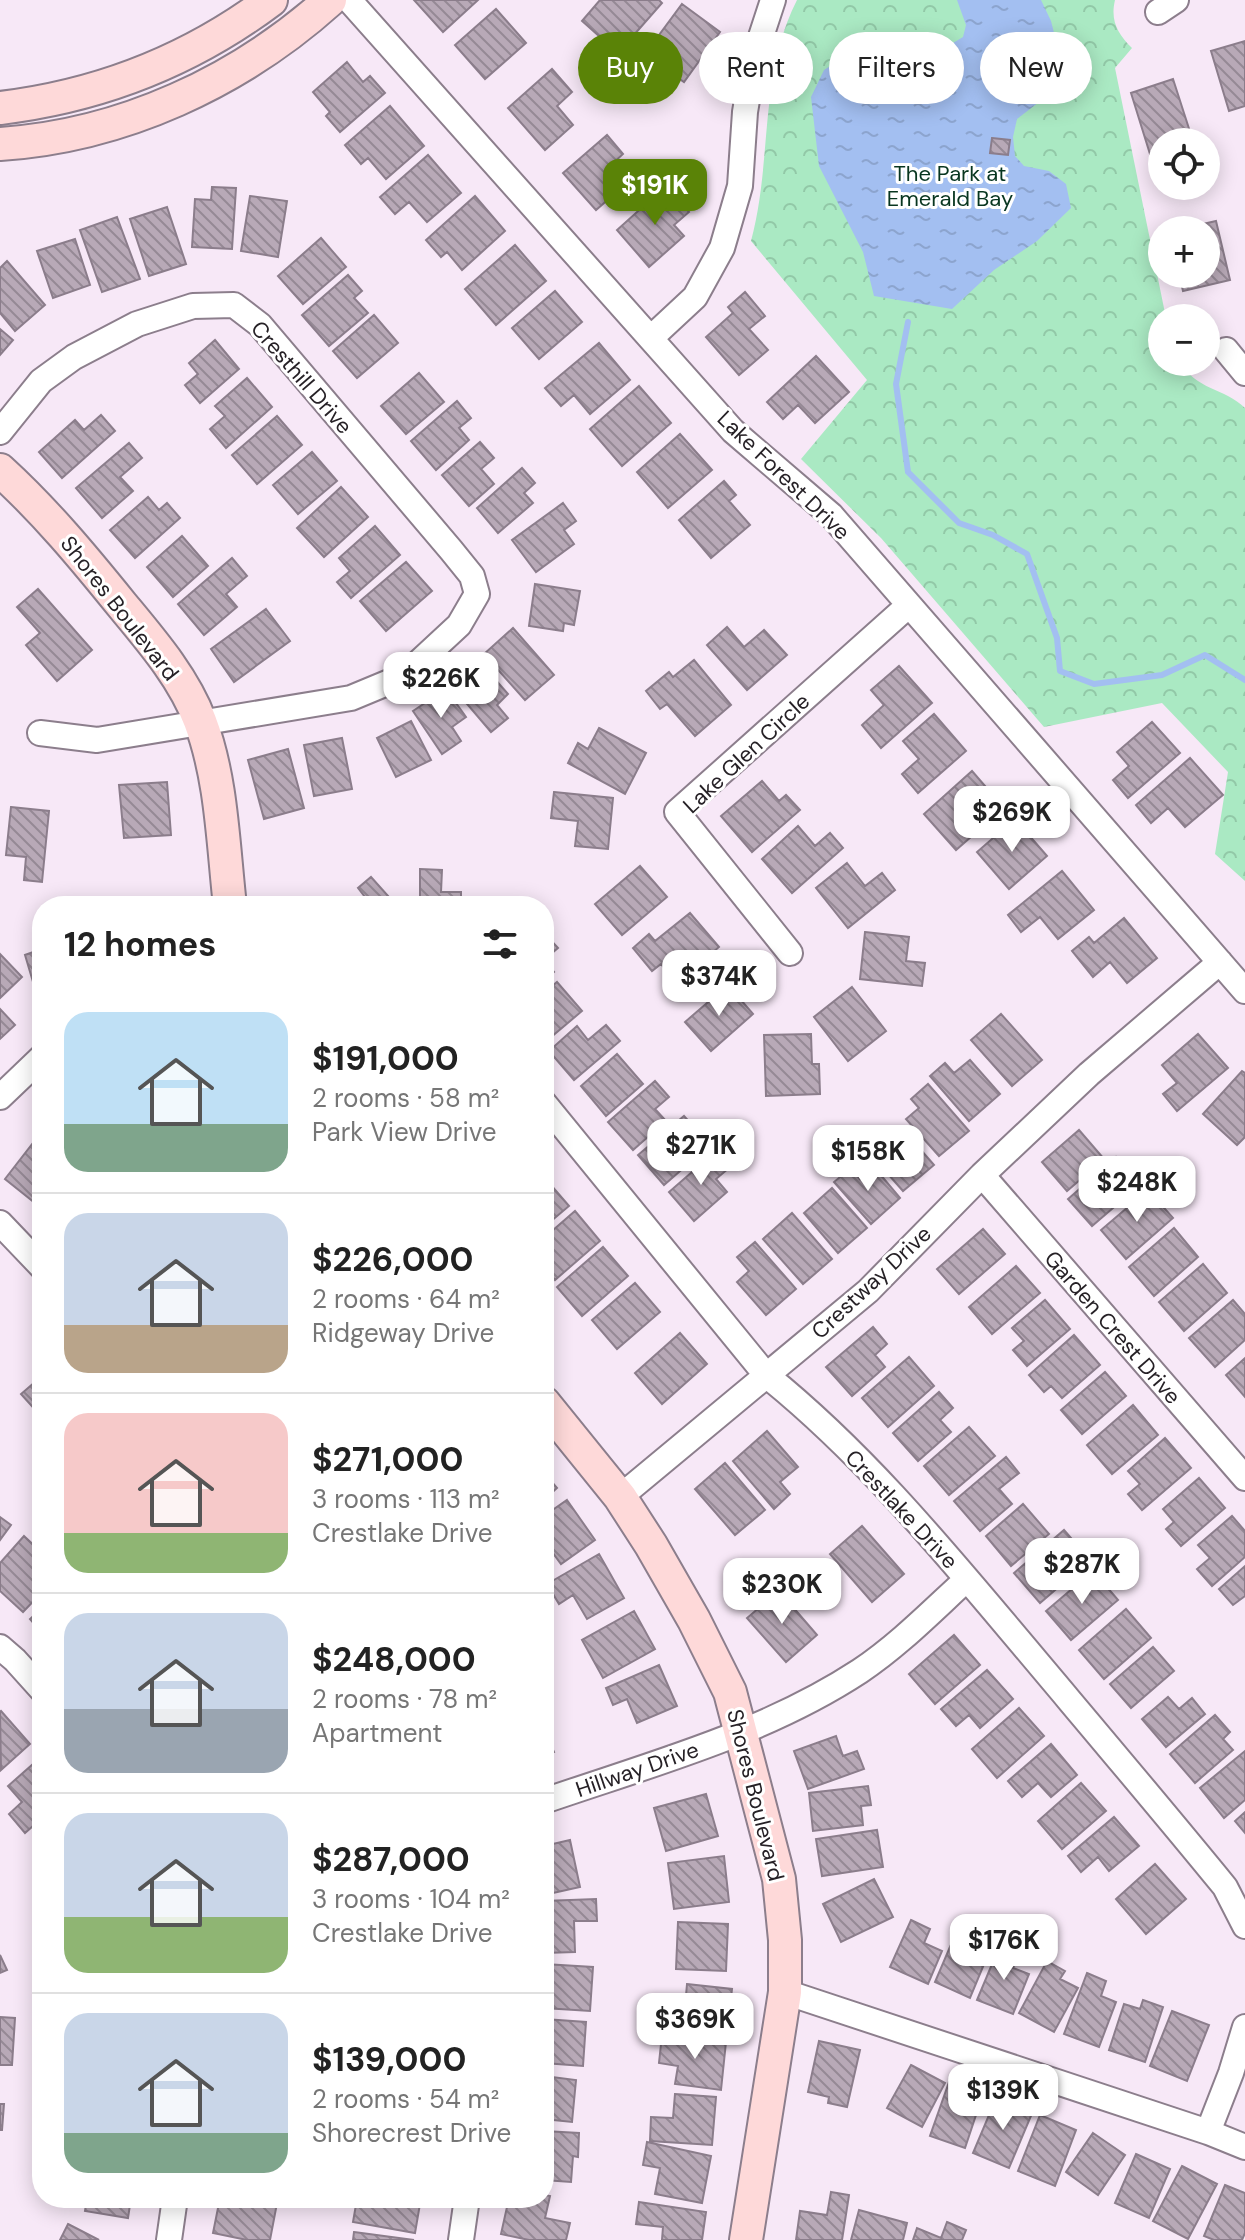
<!DOCTYPE html>
<meta charset="utf-8">
<style>
:root{--surface:#fff;--page:#f6f6f6;--text:#222;--muted:#767676;--line:#e0e0e0;--accent:#5a8307}
body{margin:0;font-family:"DM Sans",sans-serif;background:var(--page);color:var(--text);height:100vh;display:flex;flex-direction:column;font-size:30px;white-space:nowrap}
*{box-sizing:border-box;margin:0}
p{font-size:26px;color:var(--muted)}
.icon{flex:none;width:44px;height:44px;fill:none;stroke:currentColor;stroke-width:2;stroke-linecap:round;stroke-linejoin:round}
.map{position:relative;flex:1;overflow:hidden}
.panel{position:absolute;left:32px;top:896px;width:522px;height:1312px;display:flex;flex-direction:column;background:var(--surface);border-radius:32px;box-shadow:0 4px 20px #0003}
.panel>*{flex:none}
.banner{position:absolute;left:578px;top:32px;width:546px;height:72px;display:flex;gap:16px}
.buttons{position:absolute;left:1148px;top:128px;display:grid;gap:16px}
.buttons a{display:grid;place-items:center;width:72px;height:72px;border-radius:50%;background:var(--surface);box-shadow:0 4px 20px #0003;font-size:40px}
.price{position:absolute;translate:-50% -68px;padding:0 18px;border-radius:16px;background:#fff;color:#222;font-size:26px;line-height:52px;filter:drop-shadow(0 2px 4px #0008)}
.price::after{content:'';position:absolute;left:50%;top:48px;width:24px;height:18px;margin-left:-12px;background:inherit;clip-path:polygon(0 0,100% 0,50% 100%)}
.price.active{background:var(--accent);color:#fff}
ul{padding:0;list-style:none}
li{display:flex;align-items:center;gap:24px;height:200px;padding:0 32px}
li+li{border-top:2px solid var(--line)}
li span{display:grid;place-items:center;flex:none;width:224px;height:160px;border-radius:24px;color:#555}
li>.icon{margin-inline-start:auto}
span .icon{width:96px;height:96px;fill:#fffc;stroke-width:1}
li b{font-size:34px}
h2{display:flex;justify-content:space-between;align-items:center;height:96px;padding:0 32px;font-size:34px}
.tag{padding:0 28px;border-radius:36px;background:var(--surface);box-shadow:0 4px 20px #0003;font-size:28px;line-height:72px}
.tag.active{background:var(--accent);color:#fff}
.map>svg:first-child{display:block}
.forest{fill:url(#forest-crowns)}
.water{fill:url(#water-ripples)}
.lines{fill:none;stroke-linecap:round;stroke-linejoin:round}
.stream{stroke:#a3bff1;stroke-width:6}
.building{fill:url(#building-back-hatch);stroke:#8b7d8b;stroke-width:2}
.street-casing{stroke:#8c7e8c;stroke-width:28}
.secondary-casing{stroke:#8c7e8c;stroke-width:36}
.street{stroke:#fff;stroke-width:24}
.secondary{stroke:#fed9d9;stroke-width:32}
.labels{text-anchor:middle;stroke-width:6;stroke-linejoin:round;paint-order:stroke}
.park-label{font-size:22px;fill:#083620;stroke:#fff}
.street-label{font-size:22px;fill:#262126;stroke:#fff}
</style>
<div class="map">
<svg width="1245" height="2240" viewBox="0 0 1245 2240">
<defs>
<pattern id="forest-crowns" width="20" height="18" patternUnits="userSpaceOnUse" patternTransform="scale(2)"><rect width="20" height="18" fill="#aae9c3"/><path d="M2 6a3 3 0 1 1 6 0M12 15a3 3 0 1 1 6 0" fill="none" stroke="#92c8a7"/></pattern>
<pattern id="water-ripples" width="26" height="14" patternUnits="userSpaceOnUse" patternTransform="scale(2)"><rect width="26" height="14" fill="#a3bff1"/><path d="M2 4q2-2 4 0t4 0M15 11q2-2 4 0t4 0" fill="none" stroke="#8ca4ce"/></pattern>
<pattern id="building-back-hatch" width="6" height="6" patternUnits="userSpaceOnUse" patternTransform="scale(2)"><rect width="6" height="6" fill="#b8a9b7"/><path d="M-1 5l2 2M0 0l6 6M5-1l2 2" fill="none" stroke="#958995"/></pattern>
</defs>
<rect width="100%" height="100%" fill="#f7e8f7"/>
<path class="forest" d="M797 0H1115C1110 21 1118 34 1132 48L1115 68 1166 318H1162V362H1181C1195 390 1225 388 1245 408V881L1215 854 1228 772 1162 703 1044 727 881 538 801 459 867 380 751 241C773 160 758 77 797 0Z"/>
<path class="water" d="M957 0H1041L1051 21 1064 72 1052 92 1017 119 1013 137 1015 156 1024 166 1049 171 1066 184 1071 208 1037 241 994 270 952 309 874 296 863 252 819 166 811 97 824 70 858 48 889 41H929L948 46 963 37 966 25Z"/>
<g class="lines">
<path class="stream" d="M908 322 896 384 908 472 959 523 993 535 1027 554 1057 638 1060 671 1094 684 1162 675 1205 655 1245 680"/>
</g>
<path class="building" d="M414 0H478L443 32Z
M600 0H659L662 3 618 53 582 21Z
M682 4 720 32 684 82 645 54Z
M496 9 526 43 485 79 455 45Z
M1245 41V106L1229 111 1211 51Z
M347 62 363 82 370 76 385 93 340 132 326 116 330 112 313 92Z
M552 69 572 92 557 106 573 125 545 150 508 108Z
M1173 79 1193 141 1162 142V151L1150 154 1131 93Z
M390 106 424 146 386 179 368 158 361 164 345 145Z
M607 135 623 154 611 165 627 183 596 210 563 173Z
M992 138 1010 140 1008 155 990 153Z
M428 155 461 193 427 222 409 202 395 214 380 197Z
M666 186 689 212 674 225 684 236 649 267 617 230Z
M212 187 236 188 232 249 192 247 195 199 211 200Z
M250 196 287 201 278 257 241 251Z
M475 196 505 231 462 270 447 252 441 257 426 240Z
M167 207 186 264 149 276 130 219Z
M117 217 140 279 102 292 80 230Z
M1216 221 1230 280 1183 291 1179 274H1206V230H1177Z
M321 238 346 267 303 304 278 276Z
M75 239 90 285 53 298 37 251Z
M515 245 546 281 496 325 465 289Z
M7 261 45 305 15 331 0 313V268Z
M348 275 362 291 354 298 368 313 329 346 302 315Z
M555 291 582 322 539 359 512 328Z
M745 292 765 316 749 329 768 350 739 375 706 337 733 313 728 307Z
M374 315 398 343 357 378 333 351Z
M0 329 13 340 0 355Z
M215 340 239 369 200 403 185 385 198 374 189 363Z
M599 343 630 380 590 414 574 395 561 406 545 388Z
M816 356 849 392 815 423 798 405 783 419 767 402Z
M419 373 444 402 406 434 381 406Z
M247 378 272 407 226 448 210 429 225 416 215 406Z
M639 386 671 423 622 466 590 429Z
M457 401 471 418 459 428 469 440 436 470 411 441Z
M101 415 115 431 62 478 39 452 75 420 84 430Z
M277 416 302 445 257 484 232 455Z
M680 434 712 470 668 508 637 472Z
M480 442 494 458 481 469 494 484 469 506 442 475Z
M129 443 142 458 120 477 133 491 102 518 76 488Z
M312 452 337 481 298 514 273 485Z
M522 468 535 483 524 493 533 503 498 533 477 508Z
M724 481 736 495 729 501 750 525 711 558 679 520Z
M341 487 368 517 324 557 297 528Z
M148 497 159 510 167 503 180 518 135 558 110 530Z
M563 503 576 521 564 530 574 544 536 572 512 540Z
M375 526 400 555 351 598 337 582 350 571 339 558Z
M182 536 208 566 173 597 147 567Z
M232 558 247 576 226 594 237 607 204 635 178 604Z
M406 562 432 591 386 631 360 601Z
M535 584 580 591 574 625 564 623 563 631 529 626Z
M38 589 92 650 57 681 26 645 40 633 17 607Z
M266 609 290 641 234 682 211 649Z
M727 627 744 647 764 630 787 655 747 690 707 645Z
M513 628 554 675 525 700 484 654Z
M694 660 731 705 695 736 667 704 660 709 646 691 669 672 673 677Z
M479 661 508 694 497 705 508 718 491 732 451 685Z
M899 666 932 703 881 748 862 725 884 705 871 690Z
M446 689 466 717 452 727 461 741 442 754 413 711Z
M934 714 966 751 918 793 902 774 919 759 903 741Z
M411 721 431 760 396 777 377 738Z
M1152 722 1180 753 1128 798 1113 780 1129 766 1117 752Z
M599 728 646 753 625 794 568 763 578 743 588 749Z
M342 738 352 789 314 796 304 745Z
M288 749 304 808 264 819 248 760Z
M1190 758 1223 795 1185 827 1168 808 1151 823 1136 805Z
M972 771 1004 808 956 850 924 814Z
M762 781 779 801 786 795 800 810 752 852 721 816Z
M167 782 171 835 124 838 119 785Z
M554 792 613 798 608 849 575 846 578 821 551 818Z
M11 807 49 811 42 882 24 880 26 857 6 855Z
M1015 819 1047 856 1009 889 977 852Z
M798 826 815 846 830 833 843 848 792 893 762 859Z
M847 863 865 886 882 873 895 890 848 928 816 888Z
M640 866 667 897 622 935 595 904Z
M420 869 442 870 441 892H461V906H420Z
M1062 871 1094 910 1058 939 1040 917 1021 932 1008 915Z
M371 877 397 906H362L368 901 358 888Z
M690 913 719 947 677 983 661 964 652 971 633 948 649 934 655 941Z
M1124 918 1157 958 1127 983 1110 962 1093 977 1072 951 1089 937 1094 943Z
M865 932 909 937 906 961 925 963 922 986 860 979Z
M544 933 558 948 544 960Z
M42 949V990L36 992 25 955Z
M0 954 22 977 0 998Z
M544 960 554 972 544 981Z
M557 982 582 1011 544 1043V993Z
M728 985 753 1014 711 1051 685 1022Z
M852 987 886 1031 848 1061 814 1017Z
M0 1009 15 1025 0 1039Z
M1001 1014 1042 1060 1012 1086 971 1040Z
M606 1025 620 1041 574 1080 549 1051 577 1026 588 1040Z
M811 1034 812 1064H819L820 1094 766 1096 764 1035Z
M1198 1034 1228 1068 1177 1111 1163 1094 1177 1083 1162 1065Z
M617 1054 643 1084 606 1116 581 1086Z
M970 1060 1000 1094 969 1121 930 1076 945 1063 954 1073Z
M1242 1071 1245 1073V1137L1237 1145 1203 1114Z
M655 1081 669 1097 655 1109 666 1121 633 1150 608 1122Z
M928 1084 969 1131 939 1156 906 1119 919 1108 911 1099Z
M684 1116 710 1145 664 1185 638 1155Z
M42 1124V1141L34 1135Z
M1079 1130 1104 1159 1067 1191 1042 1162Z
M884 1133 893 1144 906 1133 934 1165 903 1191 866 1149Z
M33 1143 42 1150V1204L40 1207 5 1179Z
M715 1152 729 1168 716 1179 727 1192 694 1221 669 1192Z
M1116 1157 1130 1172 1116 1184 1127 1196 1092 1226 1068 1199Z
M874 1167 900 1198 871 1224 834 1182 851 1168 860 1179Z
M544 1177 569 1206 544 1227Z
M832 1188 867 1228 838 1253 804 1213Z
M1148 1190 1173 1218 1126 1259 1101 1230Z
M575 1211 600 1241 555 1280 544 1267V1238Z
M792 1213 832 1259 803 1284 763 1239Z
M1174 1228 1198 1257 1154 1296 1129 1267Z
M983 1229 1005 1254 959 1294 937 1269Z
M755 1242 796 1289 766 1315 737 1282 749 1271 737 1257Z
M603 1247 628 1276 582 1316 557 1287Z
M1203 1264 1227 1293 1184 1331 1159 1302Z
M1016 1266 1040 1293 992 1334 969 1307Z
M635 1283 660 1312 617 1349 592 1320Z
M1045 1300 1070 1329 1027 1366 1013 1350 1024 1341 1012 1328Z
M1233 1300 1245 1314V1340L1215 1367 1189 1338Z
M873 1327 887 1344 875 1355 885 1367 852 1396 826 1367Z
M680 1333 707 1364 662 1404 635 1373Z
M1074 1335 1100 1365 1062 1398 1051 1386 1044 1392 1029 1375Z
M909 1357 934 1386 888 1427 862 1398Z
M1245 1358V1397L1226 1375Z
M1105 1372 1126 1396 1082 1434 1061 1410Z
M42 1376V1410L38 1413 21 1394Z
M939 1392 953 1408 940 1420 951 1432 918 1461 893 1433Z
M1133 1405 1158 1435 1112 1474 1087 1445Z
M969 1427 995 1456 949 1495 924 1466Z
M767 1431 798 1467 780 1482 790 1494 774 1509 733 1461Z
M1165 1438 1191 1468 1142 1510 1128 1494 1140 1484 1128 1471Z
M1006 1457 1019 1473 999 1489 1012 1504 980 1531 954 1501Z
M725 1463 765 1510 735 1535 695 1489Z
M544 1473 557 1488 544 1500Z
M1199 1478 1225 1508 1181 1546 1166 1529 1174 1522 1163 1509Z
M567 1500 595 1540 561 1564 544 1541V1516Z
M1023 1504 1049 1534 1011 1566 986 1536Z
M1232 1516 1245 1531V1557L1212 1586 1197 1569 1210 1558 1198 1545Z
M0 1517 11 1525 0 1540Z
M862 1526 904 1574 872 1602 830 1554Z
M1064 1530 1090 1560 1040 1603 1014 1573Z
M24 1536 42 1553V1592L23 1612 0 1591V1563Z
M599 1554 624 1598 587 1619 573 1595 559 1604 547 1584Z
M1245 1566V1596L1233 1605 1219 1589Z
M1093 1571 1118 1600 1071 1640 1046 1611Z
M779 1591 817 1635 786 1662 747 1618Z
M42 1608V1633L30 1619Z
M1126 1609 1151 1638 1104 1679 1079 1650Z
M634 1611 655 1649 603 1678 582 1640Z
M954 1635 980 1665 935 1704 909 1674Z
M1153 1647 1174 1671 1131 1708 1110 1684Z
M659 1665 677 1706 637 1723 627 1699 613 1705 606 1688Z
M987 1670 1013 1699 980 1728 969 1715 956 1726 941 1709Z
M1168 1697 1179 1709 1192 1698 1205 1714 1166 1747 1142 1719Z
M1019 1708 1044 1736 997 1778 972 1749Z
M1 1711 30 1744 1 1770 0 1712Z
M1215 1715 1230 1732 1223 1739 1233 1750 1195 1783 1170 1754Z
M544 1730 554 1752 544 1757Z
M836 1736 843 1756 857 1751 864 1769 808 1789 794 1751Z
M1051 1744 1077 1775 1051 1797 1038 1783 1022 1797 1008 1781Z
M1245 1751V1800L1224 1818 1200 1788Z
M41 1757 42 1818 25 1833 9 1814 22 1802 8 1786Z
M1081 1783 1106 1811 1062 1849 1038 1821Z
M868 1786 871 1805 861 1806 863 1825 813 1831 809 1793Z
M706 1794 718 1836 666 1851 654 1808Z
M1245 1812V1833L1235 1821Z
M1114 1817 1139 1846 1109 1871 1098 1857 1081 1872 1068 1856Z
M877 1830 883 1867 822 1876 816 1839Z
M570 1840 580 1887 544 1895V1846Z
M724 1856 729 1902 674 1909 668 1863Z
M1155 1864 1186 1899 1146 1934 1116 1899Z
M874 1879 893 1917 841 1942 823 1904Z
M596 1899 597 1921H574L575 1952 544 1953V1901Z
M911 1920 930 1929 924 1943 942 1951 928 1984 890 1967Z
M678 1922 728 1924 726 1971 676 1969Z
M958 1928 981 1938 975 1952 987 1957 970 1998 935 1982Z
M1000 1945 1019 1953 1013 1968 1029 1974 1013 2014 977 2000Z
M0 1955 7 1970 0 1973Z
M1047 1961 1065 1971 1060 1979 1078 1988 1054 2032 1019 2013Z
M544 1964 593 1967 590 2011 544 2008Z
M1087 1973 1106 1981 1101 1996 1116 2002 1099 2047 1064 2034Z
M687 1984 732 1989 727 2035 668 2029 671 2006 685 2007Z
M1143 2000 1163 2007 1145 2062 1109 2050 1124 2004 1140 2009Z
M1172 2011 1209 2025 1187 2081 1150 2066Z
M0 2017 15 2018 12 2065H0Z
M544 2019 586 2022 583 2066 544 2063Z
M662 2035 726 2042 721 2090 675 2084 678 2066 659 2063Z
M819 2041 860 2050 847 2107 828 2103 829 2097 808 2092Z
M911 2065 945 2083 922 2127 887 2108Z
M544 2076 576 2080 572 2122 544 2119Z
M949 2082 983 2094 965 2148 930 2136Z
M675 2094 716 2097 712 2145 650 2141 651 2117 673 2118Z
M997 2096 1033 2111 1009 2168 973 2153Z
M0 2104H4L2 2130H0Z
M1040 2115 1076 2130 1055 2186 1018 2171Z
M544 2131 579 2133 578 2157 573 2156 571 2182 544 2180Z
M1093 2133 1125 2155 1098 2195 1066 2172Z
M647 2142 711 2156 702 2203 655 2194 660 2168 643 2165Z
M1136 2154 1170 2169 1149 2218 1115 2203Z
M1182 2166 1217 2184 1188 2239 1153 2221Z
M1225 2185 1245 2193V2233L1242 2240H1214L1204 2236Z
M831 2192 849 2195 842 2240H796L800 2211 827 2215Z
M544 2195 550 2196 545 2218 570 2223 566 2240H529L501 2234 509 2198H544Z
M87 2198H131L128 2218 85 2211Z
M220 2198H278L270 2240H247L213 2233Z
M353 2198H421L415 2233 353 2222 357 2199Z
M639 2202 706 2212 702 2240H662L663 2227 636 2224Z
M859 2210 907 2223 903 2240H851Z
M947 2222 966 2230 962 2240H913L917 2228 941 2238Z
M68 2224 99 2240H60Z
M354 2232 414 2240H353Z"/>
<g class="lines">
<g class="street-casing">
<path id="street" d="M349 0 733 431 831 515 1245 991
M1158 12 1176 0
M652 337 695 297 722 248 740 186 745 112 754 58 773 0
M1226 350 1245 373
M0 432 41 381 74 357 137 324 193 306 234 305 260 325 451 550 472 576 477 594 459 625 404 676 351 698 97 740 40 733
M790 953 677 812 909 605
M0 1097 42 1057
M544 1103 766 1375C863 1453 942 1549 1022 1644 1090 1725 1158 1805 1225 1887L1245 1926
M982 1175 1245 1478
M0 1223 42 1267
M620 1497 868 1291 982 1175 1089 1074 1220 962
M0 1647 15 1660 42 1690
M544 1801C651 1764 764 1734 860 1671 899 1645 933 1610 967 1579
M785 1992 1208 2132 1245 2147
M1208 2132 1231 2073 1245 2027
M169 2240 175 2198
M461 2240 467 2198"/>
</g>
<g class="secondary-casing">
<path id="secondary" d="M0 108C100 96 190 61 271 0
M0 144C122 136 239 82 330 0
M0 470C45 511 84 558 122 605 151 640 184 678 200 721 222 779 223 845 230 906
M544 1403 620 1497 651 1545 694 1620 730 1692 779 1879 785 1940V1992L746 2240"/>
</g>
<use href="#street" class="street"/>
<use href="#secondary" class="secondary"/>
</g>
<g class="labels">
<g class="park-label">
<text x="950" y="181">The Park at<tspan x="950" dy="25">Emerald Bay</tspan></text>
</g>
<g class="street-label">
<text transform="translate(302 377) rotate(49)" y="8">Cresthill Drive</text>
<text transform="translate(784 475) rotate(44)" y="8">Lake Forest Drive</text>
<text transform="translate(120 608) rotate(52)" y="8">Shores Boulevard</text>
<text transform="translate(746 753) rotate(-43)" y="8">Lake Glen Circle</text>
<text transform="translate(871 1282) rotate(-43)" y="8">Crestway Drive</text>
<text transform="translate(1113 1327) rotate(49)" y="8">Garden Crest Drive</text>
<text transform="translate(902 1509) rotate(47)" y="8">Crestlake Drive</text>
<text transform="translate(637 1769) rotate(-19)" y="8">Hillway Drive</text>
<text transform="translate(756 1795) rotate(76)" y="8">Shores Boulevard</text>
</g>
</g>
</svg>
<div class="buttons">
<a><svg class="icon" aria-label="locate" viewBox="0 0 24 24"><circle cx="12" cy="12" r="6"/><path d="M12 2v4M12 18v4M2 12h4M18 12h4"/></svg></a>
<a>+</a>
<a>−</a>
</div>
<b class="price active" style="left:655px;top:227px">$191K</b>
<b class="price" style="left:441px;top:720px">$226K</b>
<b class="price" style="left:1012px;top:854px">$269K</b>
<b class="price" style="left:719px;top:1018px">$374K</b>
<b class="price" style="left:701px;top:1187px">$271K</b>
<b class="price" style="left:868px;top:1193px">$158K</b>
<b class="price" style="left:1137px;top:1224px">$248K</b>
<b class="price" style="left:1082px;top:1606px">$287K</b>
<b class="price" style="left:782px;top:1626px">$230K</b>
<b class="price" style="left:1004px;top:1982px">$176K</b>
<b class="price" style="left:695px;top:2061px">$369K</b>
<b class="price" style="left:1003px;top:2132px">$139K</b>
<div class="banner">
<a class="tag active">Buy</a>
<a class="tag">Rent</a>
<a class="tag">Filters</a>
<a class="tag">New</a>
</div>
<section class="panel">
<h2>12 homes<svg class="icon" aria-label="filters" viewBox="0 0 24 24"><path d="M4 7h16M4 17h16"/><circle cx="9" cy="7" r="2"/><circle cx="15" cy="17" r="2"/></svg></h2>
<ul>
<li><span style="background:linear-gradient(#bfe0f5 70%,#7fa58c 0)"><svg class="icon" aria-label="home" viewBox="0 0 24 24"><path d="M3 11l9-7 9 7M6 9v11h12V9"/></svg></span><div><b>$191,000</b><p>2 rooms · 58 m²</p><p>Park View Drive</p></div></li>
<li><span style="background:linear-gradient(#c9d6e8 70%,#b9a48a 0)"><svg class="icon" aria-label="home" viewBox="0 0 24 24"><path d="M3 11l9-7 9 7M6 9v11h12V9"/></svg></span><div><b>$226,000</b><p>2 rooms · 64 m²</p><p>Ridgeway Drive</p></div></li>
<li><span style="background:linear-gradient(#f6c9c9 75%,#8fb573 0)"><svg class="icon" aria-label="home" viewBox="0 0 24 24"><path d="M3 11l9-7 9 7M6 9v11h12V9"/></svg></span><div><b>$271,000</b><p>3 rooms · 113 m²</p><p>Crestlake Drive</p></div></li>
<li><span style="background:linear-gradient(#c9d6e8 60%,#9aa5b1 0)"><svg class="icon" aria-label="home" viewBox="0 0 24 24"><path d="M3 11l9-7 9 7M6 9v11h12V9"/></svg></span><div><b>$248,000</b><p>2 rooms · 78 m²</p><p>Apartment</p></div></li>
<li><span style="background:linear-gradient(#c9d6e8 65%,#8fb573 0)"><svg class="icon" aria-label="home" viewBox="0 0 24 24"><path d="M3 11l9-7 9 7M6 9v11h12V9"/></svg></span><div><b>$287,000</b><p>3 rooms · 104 m²</p><p>Crestlake Drive</p></div></li>
<li><span style="background:linear-gradient(#c9d6e8 75%,#7fa58c 0)"><svg class="icon" aria-label="home" viewBox="0 0 24 24"><path d="M3 11l9-7 9 7M6 9v11h12V9"/></svg></span><div><b>$139,000</b><p>2 rooms · 54 m²</p><p>Shorecrest Drive</p></div></li>
</ul>
</section>
</div>
